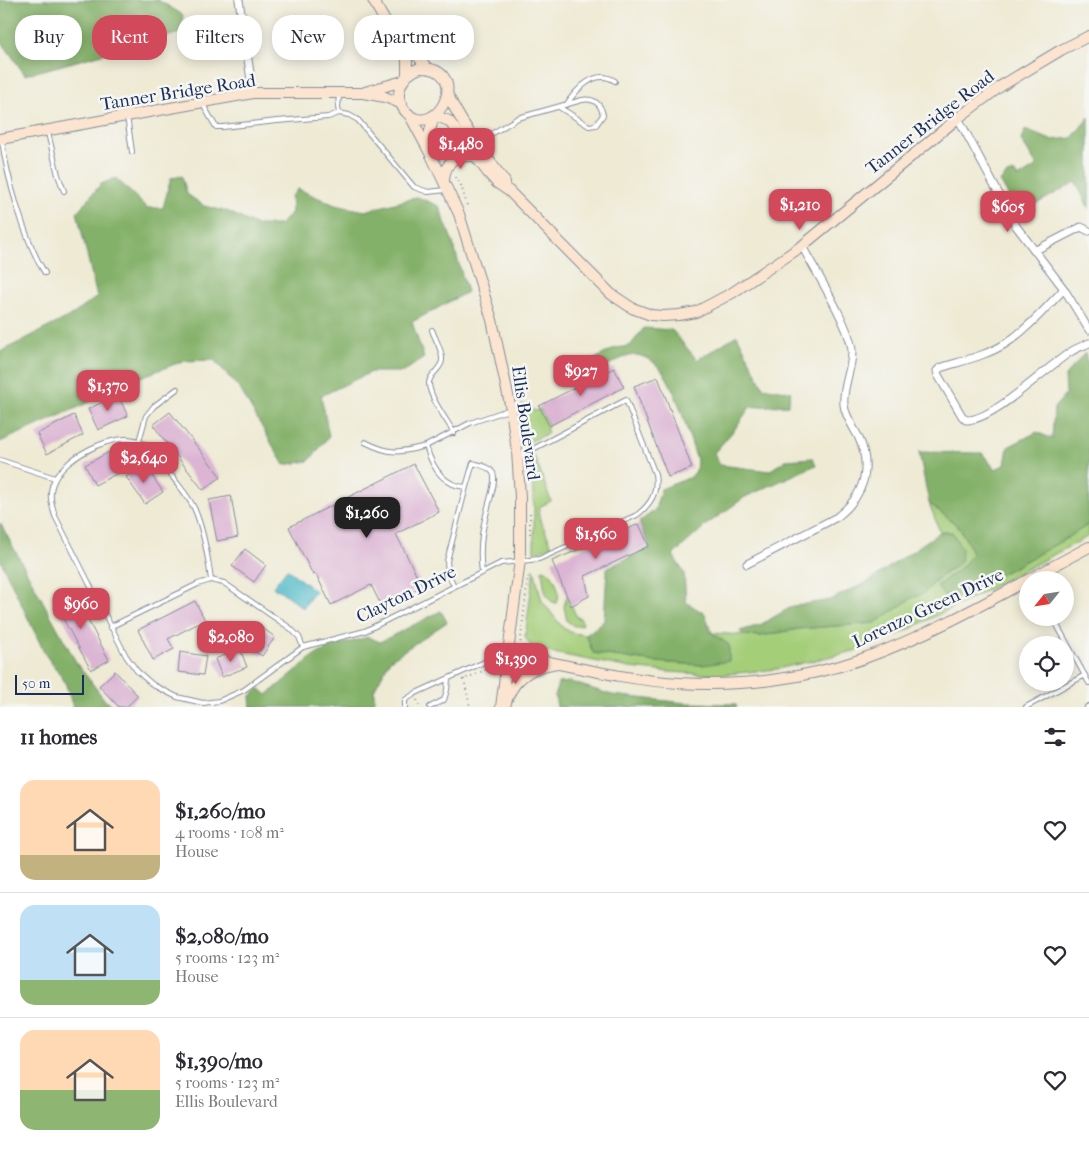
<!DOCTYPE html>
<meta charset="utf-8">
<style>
:root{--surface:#fff;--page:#f7f7f7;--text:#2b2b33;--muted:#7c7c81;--line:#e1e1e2;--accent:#d1495b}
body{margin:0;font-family:"IM FELL French Canon",serif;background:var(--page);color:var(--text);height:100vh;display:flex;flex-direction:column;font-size:19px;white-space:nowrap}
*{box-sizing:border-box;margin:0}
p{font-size:16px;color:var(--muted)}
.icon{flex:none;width:28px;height:28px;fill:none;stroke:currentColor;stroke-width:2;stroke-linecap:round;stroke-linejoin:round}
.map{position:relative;height:707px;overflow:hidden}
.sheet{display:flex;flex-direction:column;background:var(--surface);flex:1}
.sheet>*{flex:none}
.hud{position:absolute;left:15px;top:15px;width:500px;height:45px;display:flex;gap:10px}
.needle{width:32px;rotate:240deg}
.buttons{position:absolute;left:1019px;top:571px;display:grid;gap:10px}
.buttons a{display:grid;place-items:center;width:55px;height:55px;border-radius:50%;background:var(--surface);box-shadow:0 2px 12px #0003;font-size:25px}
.scale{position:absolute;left:15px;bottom:12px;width:69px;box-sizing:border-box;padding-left:5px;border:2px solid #1b2f5e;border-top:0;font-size:14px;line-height:18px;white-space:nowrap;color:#1b2f5e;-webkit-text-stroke:4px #f6f6f2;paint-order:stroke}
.price{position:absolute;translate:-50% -42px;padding:0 11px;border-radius:10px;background:var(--accent);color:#fff;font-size:16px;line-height:32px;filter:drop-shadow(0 1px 2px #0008)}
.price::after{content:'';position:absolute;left:50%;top:30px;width:15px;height:11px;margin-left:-8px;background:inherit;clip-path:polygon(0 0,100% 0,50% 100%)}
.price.on{background:#222;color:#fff}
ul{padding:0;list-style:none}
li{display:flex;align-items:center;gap:15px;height:125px;padding:0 20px}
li+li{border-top:1px solid var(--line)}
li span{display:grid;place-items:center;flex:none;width:140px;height:100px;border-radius:15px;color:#555}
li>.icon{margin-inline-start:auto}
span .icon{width:60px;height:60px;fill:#fffc;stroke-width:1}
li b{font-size:21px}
h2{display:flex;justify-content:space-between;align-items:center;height:60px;padding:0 20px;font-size:21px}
.chip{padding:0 18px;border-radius:20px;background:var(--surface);box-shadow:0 2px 12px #0003;font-size:18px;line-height:45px}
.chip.on{background:var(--accent);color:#fff}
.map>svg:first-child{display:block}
.green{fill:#a5ce79;stroke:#607e6c}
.forest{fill:#84b169;stroke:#507064}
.water{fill:#4ebac8;stroke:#347493}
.building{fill:#dcb5d4}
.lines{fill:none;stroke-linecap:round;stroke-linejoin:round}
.lane-casing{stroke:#848c99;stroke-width:6}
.street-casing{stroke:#848c99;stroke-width:9}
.secondary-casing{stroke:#848c99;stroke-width:12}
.path{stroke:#848c99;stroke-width:2;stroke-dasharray:1 4;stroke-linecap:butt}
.lane{stroke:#fff;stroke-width:4}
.street{stroke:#fff;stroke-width:7}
.secondary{stroke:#fce5d0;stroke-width:10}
.labels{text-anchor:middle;stroke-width:5;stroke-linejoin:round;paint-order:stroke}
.street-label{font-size:18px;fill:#1b2f5e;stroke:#f6f6f2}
</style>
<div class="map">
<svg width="1089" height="707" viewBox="0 0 1089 707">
<rect width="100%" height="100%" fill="#f6f6f2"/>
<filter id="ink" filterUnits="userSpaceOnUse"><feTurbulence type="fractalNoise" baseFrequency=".02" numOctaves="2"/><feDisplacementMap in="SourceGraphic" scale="10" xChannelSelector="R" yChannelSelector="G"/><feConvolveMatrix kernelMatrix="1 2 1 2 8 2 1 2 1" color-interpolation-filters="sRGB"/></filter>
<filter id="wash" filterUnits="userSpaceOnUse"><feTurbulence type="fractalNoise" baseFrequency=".0096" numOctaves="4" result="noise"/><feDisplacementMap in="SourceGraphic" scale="20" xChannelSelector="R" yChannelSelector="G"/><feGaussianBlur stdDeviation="1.12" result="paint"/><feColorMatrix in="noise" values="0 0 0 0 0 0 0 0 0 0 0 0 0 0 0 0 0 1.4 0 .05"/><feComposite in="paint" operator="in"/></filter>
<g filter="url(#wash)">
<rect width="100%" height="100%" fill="#eeead4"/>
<path class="green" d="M522 404 535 411 540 409 549 426 546 428 548 433 529 442Z
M534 455 551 501 539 507V517L552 546 534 553V507L530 457Z
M929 503C950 519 964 527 972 554L963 566 937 586 985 583 1069 537 1089 524V536L968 600 903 632 854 651 777 669 718 675 669 672 630 668 533 649 525 637 534 569 542 601 563 628 573 633 586 635 593 653 655 662 703 665 729 645 712 633 761 636 798 629 875 623 912 598 924 593 935 582 961 562 952 532H940Z
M543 569C554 571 563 594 556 603 543 601 544 581 542 570Z
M567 595 577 618 579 617 583 623 582 625 574 626 567 621 564 607Z"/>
<path class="forest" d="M0 0H158L183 15 180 33 25 75 0 39Z
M1089 117V209L1076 182 1038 203 1013 204 1000 181 1007 174 1014 172 1018 178 1037 166 1021 140 1025 130 1051 140 1072 138Z
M182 176 187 194 204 206 229 212 255 225H280L292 212 291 196 298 189 335 205 365 211 418 197 439 206 453 243 467 292 412 322 424 358 403 372H371L321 396 329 436 309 461 284 465 240 389 214 360 183 361 130 381 79 407 0 442V352L72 315 97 297 77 212 101 184 116 178 147 208H163L171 178Z
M644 328 672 330 697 360 737 335 763 387 791 392 788 405 750 407 734 430 714 453 720 465 769 471 786 460 813 458 816 465 745 497 706 525 673 555 684 573 686 602 705 614 712 633 729 645V661L703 665 655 662 593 653 586 635 604 621 607 568 650 548 639 522 655 510 661 489 691 477 696 471 697 460C687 432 680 399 664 373 659 365 645 355 635 355 620 356 603 369 589 376L578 368 615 348 630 346Z
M1085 353 1089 370V524L1069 537 985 583 961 594 943 595 937 586 963 566 972 554 969 545 958 526 929 503 919 452 982 453 995 469 1005 465 1008 447 1037 432 1052 439 1054 408 1066 394 1065 376Z
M0 523 76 662 104 699 114 707H73L65 682 45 654 0 559Z
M940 532H952L962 549 961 562 939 577 924 593 912 598 875 623 798 629 761 636 743 635 740 631 760 625 793 606 830 600 869 581Z
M441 611 447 622 390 660 374 690V707H251L250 697 259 688 267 695 311 658 328 648 368 637 380 642Z
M571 682 612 695 685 703 735 704 737 707H557L555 695 558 683Z"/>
<path class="water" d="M287 569 315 591 303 608 278 589 276 590 273 587Z"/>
<g id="blocks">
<path class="building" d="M614 368 624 387 549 426 539 406Z
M658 377 692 468 668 477 634 386Z
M118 395 128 416 98 430 88 409Z
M170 412 221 477 203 490 153 425Z
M74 415 83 435 47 454 37 434Z
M109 452 120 472 95 485 85 465Z
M144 464 163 492 145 504 126 477Z
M414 464 439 512 396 534 422 586 382 607 371 585 331 605 316 574 313 575 289 527Z
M231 496 238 537 217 541 209 500Z
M639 524 649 546 585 576 589 596 571 606 552 561Z
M245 549 266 565 254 582 232 566Z
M72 590 109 660 91 670 53 600Z
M195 601 205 620 168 639 174 649 153 660 138 630Z
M261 627 275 637 262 656 248 647Z
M240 649 247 667 222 677 215 659Z
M180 652 206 656 203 675 178 672Z
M115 671 138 696 126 707H119L99 686Z"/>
</g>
</g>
<g filter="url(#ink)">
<use href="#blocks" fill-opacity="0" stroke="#848c99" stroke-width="1"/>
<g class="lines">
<g class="lane-casing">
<path id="lane" d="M202 103 216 127H223L277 121 328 117 339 113 338 107 339 95
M566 105C576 90 595 68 615 81
M339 113 349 115 358 120 414 187 428 192 446 190
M127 116 132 152
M48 133 58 175 64 191
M2 141C7 177 25 242 45 273
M478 142 518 118 582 100C594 98 601 104 603 115L596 125 589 126 559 107
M432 330C435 339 443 351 442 360 442 369 429 374 429 383 429 397 447 420 454 433
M139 441 146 416 154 406 177 389
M365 442C391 455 398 453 426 446
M0 460 55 478
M466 487 473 463C479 465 489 466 493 473 496 479 493 486 492 492 484 522 478 541 482 573
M211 580C208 557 204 531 195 510 189 496 177 484 169 472 161 460 154 448 140 442 116 430 66 457 55 479 48 492 51 503 55 516L126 656 137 671 153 685 177 697 203 703 219 701 244 690 303 647 365 631 501 563 539 559 637 515C651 504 658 493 655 474L626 400 518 457
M454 586 448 573 447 561 466 487C443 486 432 467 426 446L470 423 511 409
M1053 618 1089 683
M110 627 198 584 211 580 224 583 290 628 299 637 303 647
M405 707V700L416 693 491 659 507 660
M430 707 444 700 447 690 448 679
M1026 707 1085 675
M1087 707 1089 706"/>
</g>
<g class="street-casing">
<path id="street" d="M239 0 253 93
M958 118 1016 226 1064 289 1089 330
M1034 251 1081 227 1089 231
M1064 289C1047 307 1029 327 1008 342 989 355 962 361 940 368L937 371 938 375 962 416 966 420C993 421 1046 367 1072 351 1077 348 1083 346 1089 343
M747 564 837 517C864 496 873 468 858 436 853 427 845 415 844 405 842 387 852 370 852 352 852 329 814 269 802 246"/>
</g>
<g class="secondary-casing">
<path id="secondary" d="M373 0 385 21 410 46 427 68
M395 36 407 59V75
M420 68C473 67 438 140 408 114 391 98 400 75 420 68Z
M365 92 403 81
M448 95C463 127 484 153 505 182
M409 114 431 155 459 214 492 320 511 409 517 451 520 497V560L501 707
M434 115 449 121 488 173 497 183 509 191 611 294 632 308 651 315 663 316 679 315 696 312 732 293 802 246 958 118 1001 86 1061 50 1089 36
M0 139 253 93H363L385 97 402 104
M431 152 430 131 434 115
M444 180C446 159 456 155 476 156
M507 660 519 656C572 666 625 680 679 683 740 687 805 679 862 659 941 631 1015 586 1089 547
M505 706C511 681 528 668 552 664"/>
</g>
<path class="path" d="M455 177 461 185 468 209
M530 513V535
M520 647 528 577
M464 679 470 707
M462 680 490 668
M417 700 420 707"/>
<use href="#lane" class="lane"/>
<use href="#street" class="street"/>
<use href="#secondary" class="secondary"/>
</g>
</g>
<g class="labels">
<g class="street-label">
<text transform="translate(178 92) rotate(-9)" y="6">Tanner Bridge Road</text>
<text transform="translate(930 122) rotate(-38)" y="6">Tanner Bridge Road</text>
<text transform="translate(526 423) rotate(82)" y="6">Ellis Boulevard</text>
<text transform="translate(406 594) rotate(-26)" y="6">Clayton Drive</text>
<text transform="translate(928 608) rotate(-25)" y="6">Lorenzo Green Drive</text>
</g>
</g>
</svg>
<div class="buttons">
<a><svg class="needle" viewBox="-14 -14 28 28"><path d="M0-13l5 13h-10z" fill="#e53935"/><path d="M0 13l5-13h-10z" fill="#7c7c81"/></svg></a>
<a><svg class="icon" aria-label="locate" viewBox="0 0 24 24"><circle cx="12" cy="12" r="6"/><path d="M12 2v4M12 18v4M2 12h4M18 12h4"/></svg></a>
</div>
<div class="scale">50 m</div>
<b class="price" style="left:461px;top:170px">$1,480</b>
<b class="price" style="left:800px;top:231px">$1,210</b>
<b class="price" style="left:1008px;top:233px">$605</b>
<b class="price" style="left:581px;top:397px">$927</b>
<b class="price" style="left:108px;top:412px">$1,370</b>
<b class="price" style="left:144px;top:484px">$2,640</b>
<b class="price on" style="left:367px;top:539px">$1,260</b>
<b class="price" style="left:596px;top:560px">$1,560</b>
<b class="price" style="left:81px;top:630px">$960</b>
<b class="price" style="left:231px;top:663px">$2,080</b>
<b class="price" style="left:516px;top:685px">$1,390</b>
<div class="hud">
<a class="chip">Buy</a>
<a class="chip on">Rent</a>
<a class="chip">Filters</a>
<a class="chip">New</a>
<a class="chip">Apartment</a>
</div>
</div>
<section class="sheet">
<h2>11 homes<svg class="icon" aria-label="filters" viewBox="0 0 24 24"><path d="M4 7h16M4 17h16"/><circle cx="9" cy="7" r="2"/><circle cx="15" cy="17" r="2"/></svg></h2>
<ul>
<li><span style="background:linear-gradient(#ffd9b3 75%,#c2b280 0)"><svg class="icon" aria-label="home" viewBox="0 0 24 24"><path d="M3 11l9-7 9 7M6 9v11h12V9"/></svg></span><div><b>$1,260/mo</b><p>4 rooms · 108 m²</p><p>House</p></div><svg class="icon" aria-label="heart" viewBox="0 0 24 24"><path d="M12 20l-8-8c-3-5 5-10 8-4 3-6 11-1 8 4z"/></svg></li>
<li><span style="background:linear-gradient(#bfe0f5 75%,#8fb573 0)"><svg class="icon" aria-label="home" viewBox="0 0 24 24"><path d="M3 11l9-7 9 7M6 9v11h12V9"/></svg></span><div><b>$2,080/mo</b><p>5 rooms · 123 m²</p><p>House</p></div><svg class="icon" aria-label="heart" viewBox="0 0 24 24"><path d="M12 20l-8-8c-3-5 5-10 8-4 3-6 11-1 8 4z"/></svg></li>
<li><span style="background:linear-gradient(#ffd9b3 60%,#8fb573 0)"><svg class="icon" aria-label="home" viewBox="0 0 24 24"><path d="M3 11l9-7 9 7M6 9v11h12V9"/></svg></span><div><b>$1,390/mo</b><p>5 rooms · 123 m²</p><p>Ellis Boulevard</p></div><svg class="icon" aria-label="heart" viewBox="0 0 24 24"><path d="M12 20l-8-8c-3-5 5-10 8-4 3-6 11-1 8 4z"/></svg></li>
</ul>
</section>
